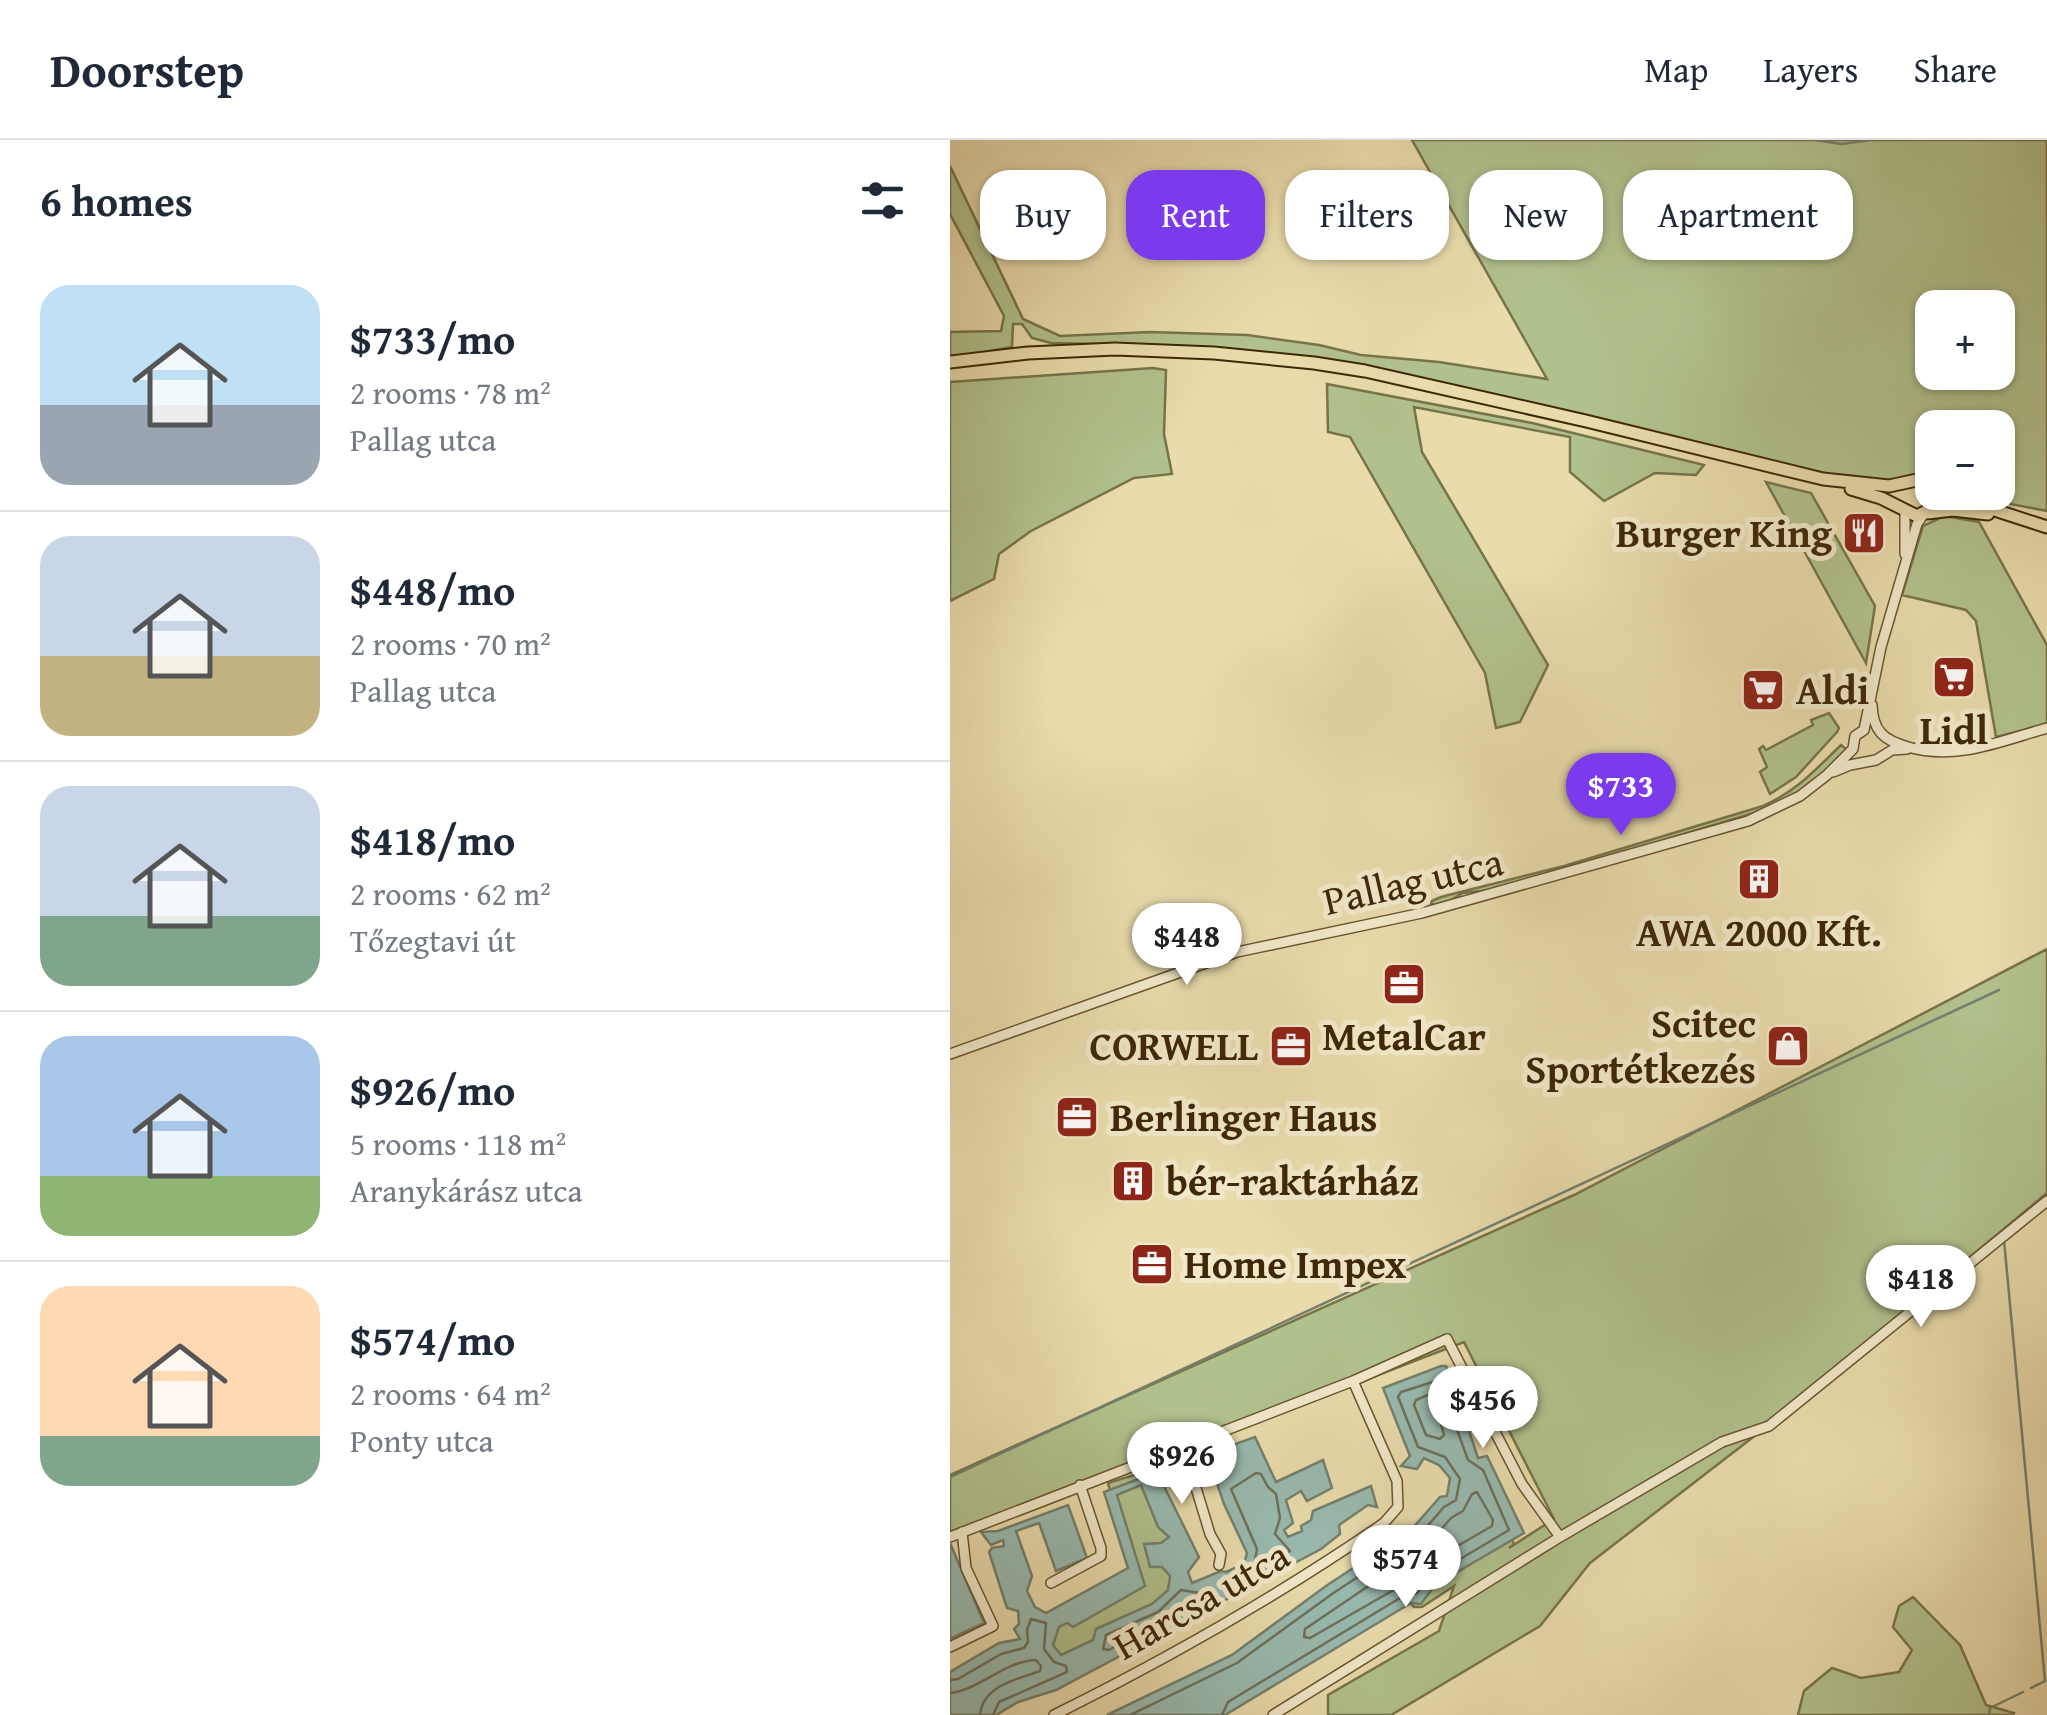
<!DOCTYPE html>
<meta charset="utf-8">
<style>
:root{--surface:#fff;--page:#f6f6f7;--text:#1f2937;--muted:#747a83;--line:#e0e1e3;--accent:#7c3aed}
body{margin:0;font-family:"Gentium Book Plus",serif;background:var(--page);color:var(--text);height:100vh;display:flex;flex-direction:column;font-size:38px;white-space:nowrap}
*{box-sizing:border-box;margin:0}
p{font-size:32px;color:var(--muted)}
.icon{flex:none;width:55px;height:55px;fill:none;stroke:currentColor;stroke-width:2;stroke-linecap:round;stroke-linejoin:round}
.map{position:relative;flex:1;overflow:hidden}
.side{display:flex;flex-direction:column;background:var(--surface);width:950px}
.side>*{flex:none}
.top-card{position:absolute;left:30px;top:30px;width:915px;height:90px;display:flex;gap:20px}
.buttons{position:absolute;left:965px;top:150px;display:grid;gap:20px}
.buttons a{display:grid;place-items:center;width:100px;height:100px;border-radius:20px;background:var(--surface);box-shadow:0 2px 8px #0004;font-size:50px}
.price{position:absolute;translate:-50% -85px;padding:0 22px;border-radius:35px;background:#fff;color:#222;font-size:32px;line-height:65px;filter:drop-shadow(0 2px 5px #0008)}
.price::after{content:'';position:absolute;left:50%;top:60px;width:30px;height:22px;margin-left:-15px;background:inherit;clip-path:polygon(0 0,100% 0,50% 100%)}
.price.on{background:var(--accent);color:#fff}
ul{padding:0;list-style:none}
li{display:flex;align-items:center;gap:30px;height:250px;padding:0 40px}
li+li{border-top:2px solid var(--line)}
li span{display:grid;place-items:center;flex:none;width:280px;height:200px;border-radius:30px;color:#555}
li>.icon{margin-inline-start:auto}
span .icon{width:120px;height:120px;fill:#fffc;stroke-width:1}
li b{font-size:42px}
h2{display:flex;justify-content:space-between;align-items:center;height:120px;padding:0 40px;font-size:42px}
.pill{padding:0 35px;border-radius:30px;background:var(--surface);box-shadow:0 2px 8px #0004;font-size:35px;line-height:90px}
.pill.on{background:var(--accent);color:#fff}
header{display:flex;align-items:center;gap:60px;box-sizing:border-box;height:140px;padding:0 50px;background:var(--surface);border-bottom:2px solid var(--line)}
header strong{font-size:48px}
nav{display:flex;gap:55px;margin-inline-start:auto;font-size:35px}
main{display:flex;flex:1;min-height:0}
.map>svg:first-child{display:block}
.green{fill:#b1c18d;stroke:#78744a;stroke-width:2.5;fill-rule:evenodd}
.water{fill:#99bab0;stroke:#75806c;stroke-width:2.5;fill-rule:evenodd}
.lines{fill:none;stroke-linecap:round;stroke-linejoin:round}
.shore{stroke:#6c715b;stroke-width:2.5}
.stream{stroke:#75806c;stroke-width:2.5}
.minor-casing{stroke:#6a5530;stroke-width:12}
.major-casing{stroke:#3f2806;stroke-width:15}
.minor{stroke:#f1e8c9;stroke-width:9}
.major{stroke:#e9dbac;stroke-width:11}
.labels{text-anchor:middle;stroke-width:10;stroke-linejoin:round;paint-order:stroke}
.poi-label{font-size:40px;font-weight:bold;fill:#3f2806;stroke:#f1e8c9;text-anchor:start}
.street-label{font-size:40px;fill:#3f2806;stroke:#f1e8c9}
</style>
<header>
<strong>Doorstep</strong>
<nav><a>Map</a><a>Layers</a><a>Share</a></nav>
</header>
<main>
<section class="side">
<h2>6 homes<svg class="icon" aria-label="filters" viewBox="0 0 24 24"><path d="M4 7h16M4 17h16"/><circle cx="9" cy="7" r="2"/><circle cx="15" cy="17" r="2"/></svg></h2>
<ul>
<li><span style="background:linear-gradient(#bfe0f5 60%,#9aa5b1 0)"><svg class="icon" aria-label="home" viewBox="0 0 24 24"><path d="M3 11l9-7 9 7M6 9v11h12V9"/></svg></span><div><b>$733/mo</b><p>2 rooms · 78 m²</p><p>Pallag utca</p></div></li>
<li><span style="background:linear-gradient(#c9d6e8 60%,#c2b280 0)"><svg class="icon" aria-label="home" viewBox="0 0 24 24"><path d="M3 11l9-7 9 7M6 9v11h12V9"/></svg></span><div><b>$448/mo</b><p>2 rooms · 70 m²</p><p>Pallag utca</p></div></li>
<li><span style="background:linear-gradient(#c9d6e8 65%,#7fa58c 0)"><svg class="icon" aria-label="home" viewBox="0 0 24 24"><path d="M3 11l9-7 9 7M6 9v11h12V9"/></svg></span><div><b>$418/mo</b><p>2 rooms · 62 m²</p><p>Tőzegtavi út</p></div></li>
<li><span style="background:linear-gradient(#a9c7e8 70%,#8fb573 0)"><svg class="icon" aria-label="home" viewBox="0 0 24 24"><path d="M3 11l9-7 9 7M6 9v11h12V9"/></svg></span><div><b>$926/mo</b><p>5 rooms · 118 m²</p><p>Aranykárász utca</p></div></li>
<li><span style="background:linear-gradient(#ffd9b3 75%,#7fa58c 0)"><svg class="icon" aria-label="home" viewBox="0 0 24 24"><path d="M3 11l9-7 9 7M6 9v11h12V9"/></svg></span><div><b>$574/mo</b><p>2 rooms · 64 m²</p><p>Ponty utca</p></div></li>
</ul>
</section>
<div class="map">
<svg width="1097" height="1575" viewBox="0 0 1097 1575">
<rect width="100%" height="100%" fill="#e9dbac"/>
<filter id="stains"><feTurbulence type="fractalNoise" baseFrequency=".002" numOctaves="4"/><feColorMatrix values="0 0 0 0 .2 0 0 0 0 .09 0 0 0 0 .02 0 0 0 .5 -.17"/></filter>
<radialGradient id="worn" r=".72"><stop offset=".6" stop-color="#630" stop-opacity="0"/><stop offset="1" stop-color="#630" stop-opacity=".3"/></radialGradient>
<path class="green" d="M462 0H1097V371L1003 353 1048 352V288H982V340L970 333 942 342 886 336 421 227 200 205 101 203 82 198 72 184H63L62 207 0 218V192L51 191 54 176 0 74V26L73 179 110 196 200 192 297 195 369 205 411 215 489 222 597 239ZM982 168H1048V232H982Z
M203 228 216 230 214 294 222 334 184 338 81 391 49 414 44 439 0 461V242Z
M377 244 582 283 754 325 746 335 705 333 654 361 620 332V297L464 267 472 312 598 525 570 582 546 588 535 533 400 297 378 292Z
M816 342 861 353 925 466 916 523Z
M994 376 1029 382 1097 505V584L1046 597 1026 481 1016 470 952 455 973 386Z
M879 573 889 588 887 592 846 637 820 654 810 632 817 627 809 609 813 606 816 610 863 585 861 580Z
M891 605 896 609C884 633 842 657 817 669L551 749 513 753 496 763 481 765 482 761 491 757 614 726 813 666C847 651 865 630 891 605Z
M1097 809V1053L811 1291 640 1423 590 1486 441 1575H378V1555L489 1491 504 1446 472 1467H464L441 1444 527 1335 564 1404 559 1408 604 1379 514 1202 0 1399V1335L624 1055Z
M197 1331 229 1402 233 1462 108 1525 99 1488 186 1442 158 1343Z
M963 1457 1010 1505 1036 1565 1064 1573 1063 1575H848L854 1551 882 1528 911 1538 949 1532 962 1510 943 1487 949 1466Z"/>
<path class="water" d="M491 1226H496L500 1234 528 1318 537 1316 574 1393 485 1445 471 1464 461 1463 275 1575H157L282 1515 376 1446 461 1390 490 1357 497 1356 500 1338 489 1325 474 1318 467 1329 451 1326 460 1316 433 1248Z
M305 1297 326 1342 373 1320 382 1348 357 1361 351 1351 336 1360 343 1383 334 1390 338 1397 352 1391 351 1386 361 1380 363 1371 421 1346 427 1367 418 1365 389 1385 390 1394 371 1409 106 1550 68 1562 46 1575H0V1532L49 1503 70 1499 64 1489 69 1484 68 1471 57 1468 39 1412 42 1408 54 1406 53 1400 41 1405 31 1392 48 1391 118 1365 137 1418 106 1431 89 1383 66 1391 82 1436 77 1451 85 1467 96 1473 178 1428 154 1352 207 1332 249 1417 238 1432 242 1443 271 1431 276 1432 294 1424 297 1413 274 1364 257 1314ZM191 1345 208 1387 219 1397 211 1403 194 1404 200 1427H212L220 1436 218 1450 202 1464 146 1489 143 1500 111 1515 103 1505 109 1487 117 1483 123 1487 195 1446 167 1355Z
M0 1403 34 1483 0 1499Z"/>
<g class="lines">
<path class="shore" d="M478 1255 484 1258 494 1295 490 1299 476 1295 464 1265 466 1260Z
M306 1333 311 1334 318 1347 326 1354 330 1378 325 1394 340 1411 309 1430 304 1425 307 1409 281 1349Z
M527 1352 543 1380 542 1386 473 1426 461 1440 360 1498 354 1497 355 1489 476 1407 501 1378 513 1371 522 1354Z
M231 1450 250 1453 252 1460 159 1510 153 1509 156 1495 208 1472Z
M0 1540 8 1539 51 1514 74 1508 78 1502 77 1490 81 1479 96 1483 94 1509 104 1522 116 1526 117 1532 49 1562 43 1575
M0 1553C30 1550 54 1521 86 1520L91 1526 90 1531C66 1540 33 1545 30 1575
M180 1575 287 1523 382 1454 468 1397 494 1367 506 1360 510 1339 495 1317 468 1307 448 1257 451 1252 489 1240 518 1320 533 1330 559 1390 480 1437 467 1453 455 1455 278 1562 272 1575"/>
<path class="stream" d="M864 0 892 4 920 0
M1054 1100 1095 1541 1081 1548
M0 1337 1049 850
M1039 1575 1040 1568 1073 1552"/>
<g class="minor-casing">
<path id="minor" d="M955 414V372
M922 565C923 591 933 600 958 607 1006 621 1051 601 1097 588
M883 632 900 625 926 620 942 610 957 609
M0 914 287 812 472 773 798 681 850 656 877 635 903 609 905 596 914 590 931 507 967 384 973 375
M233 1305 260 1394 271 1414 269 1425
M0 1397 403 1241 497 1199 572 1344 610 1397
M101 1443 151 1416V1408L130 1345
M0 1507 43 1486 16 1428 12 1392
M104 1575C219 1518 328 1456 434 1383L448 1367 447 1341 403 1241
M323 1575 610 1397 772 1302 819 1286 1097 1061"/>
</g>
<g class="major-casing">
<path id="major" d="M0 222 78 213 165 209 264 213 364 223 415 231 636 281 873 339 939 346 967 340 982 349
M901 349 931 358 967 376 982 368 984 352
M989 352 1097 387
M977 373 1003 370 1038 374"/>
</g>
<use href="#minor" class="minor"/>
<use href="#major" class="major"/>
</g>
<defs>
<g id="restaurant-square" transform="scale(2.25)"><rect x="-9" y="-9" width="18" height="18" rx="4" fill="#8f2418" stroke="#f1e8c9"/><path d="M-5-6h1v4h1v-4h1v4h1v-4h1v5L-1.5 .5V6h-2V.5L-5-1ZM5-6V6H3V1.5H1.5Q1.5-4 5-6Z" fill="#fff"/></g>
<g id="supermarket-square" transform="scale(2.25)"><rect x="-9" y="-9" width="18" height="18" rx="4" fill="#8f2418" stroke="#f1e8c9"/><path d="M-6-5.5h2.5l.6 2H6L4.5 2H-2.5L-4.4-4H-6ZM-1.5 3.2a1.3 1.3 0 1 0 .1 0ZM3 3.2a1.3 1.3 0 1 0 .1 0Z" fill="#fff"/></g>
<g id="building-square" transform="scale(2.25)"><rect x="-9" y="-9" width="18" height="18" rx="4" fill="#8f2418" stroke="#f1e8c9"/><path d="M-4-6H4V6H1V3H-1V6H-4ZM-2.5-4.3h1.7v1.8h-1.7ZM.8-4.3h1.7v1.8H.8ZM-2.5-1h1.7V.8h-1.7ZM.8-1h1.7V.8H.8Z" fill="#fff"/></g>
<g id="office-square" transform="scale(2.25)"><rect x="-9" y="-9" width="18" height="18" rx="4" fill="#8f2418" stroke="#f1e8c9"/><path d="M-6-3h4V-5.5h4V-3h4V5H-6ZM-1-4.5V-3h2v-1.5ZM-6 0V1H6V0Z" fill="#fff"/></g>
<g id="shop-square" transform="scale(2.25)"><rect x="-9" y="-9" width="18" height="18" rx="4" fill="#8f2418" stroke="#f1e8c9"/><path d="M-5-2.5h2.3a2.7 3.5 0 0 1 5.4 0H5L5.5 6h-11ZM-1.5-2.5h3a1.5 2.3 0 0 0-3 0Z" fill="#fff"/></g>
</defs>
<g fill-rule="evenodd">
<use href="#restaurant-square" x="914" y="393"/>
<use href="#supermarket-square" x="1004" y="537"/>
<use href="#supermarket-square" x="813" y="550"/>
<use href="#building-square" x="809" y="739"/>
<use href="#office-square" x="454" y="844"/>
<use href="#office-square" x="341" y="906"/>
<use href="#shop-square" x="838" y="906"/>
<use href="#office-square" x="127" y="977"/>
<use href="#building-square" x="183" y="1041"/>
<use href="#office-square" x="202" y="1124"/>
</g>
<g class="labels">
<g class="poi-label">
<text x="882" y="407" text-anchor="end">Burger King</text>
<text x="846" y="564">Aldi</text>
<text x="1004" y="604" text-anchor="middle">Lidl</text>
<text x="809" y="806" text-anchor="middle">AWA 2000 Kft.</text>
<text x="806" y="897" text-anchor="end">Scitec<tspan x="806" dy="46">Sportétkezés</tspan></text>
<text x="454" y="910" text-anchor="middle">MetalCar</text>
<text x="308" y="920" text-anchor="end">CORWELL</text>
<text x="160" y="991">Berlinger Haus</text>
<text x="216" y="1055">bér-raktárház</text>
<text x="234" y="1138">Home Impex</text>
</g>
<g class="street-label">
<text transform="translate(463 741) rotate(-13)" y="14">Pallag utca</text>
<text transform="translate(251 1460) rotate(-30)" y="14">Harcsa utca</text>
</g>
</g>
<rect width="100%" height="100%" filter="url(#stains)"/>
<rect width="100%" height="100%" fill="url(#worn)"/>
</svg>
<div class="buttons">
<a>+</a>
<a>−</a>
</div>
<b class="price on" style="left:671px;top:698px">$733</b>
<b class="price" style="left:237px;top:848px">$448</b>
<b class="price" style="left:971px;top:1190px">$418</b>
<b class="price" style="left:533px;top:1311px">$456</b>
<b class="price" style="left:232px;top:1367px">$926</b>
<b class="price" style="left:456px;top:1470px">$574</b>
<div class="top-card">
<a class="pill">Buy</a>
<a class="pill on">Rent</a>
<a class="pill">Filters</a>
<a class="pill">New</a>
<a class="pill">Apartment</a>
</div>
</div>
</main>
